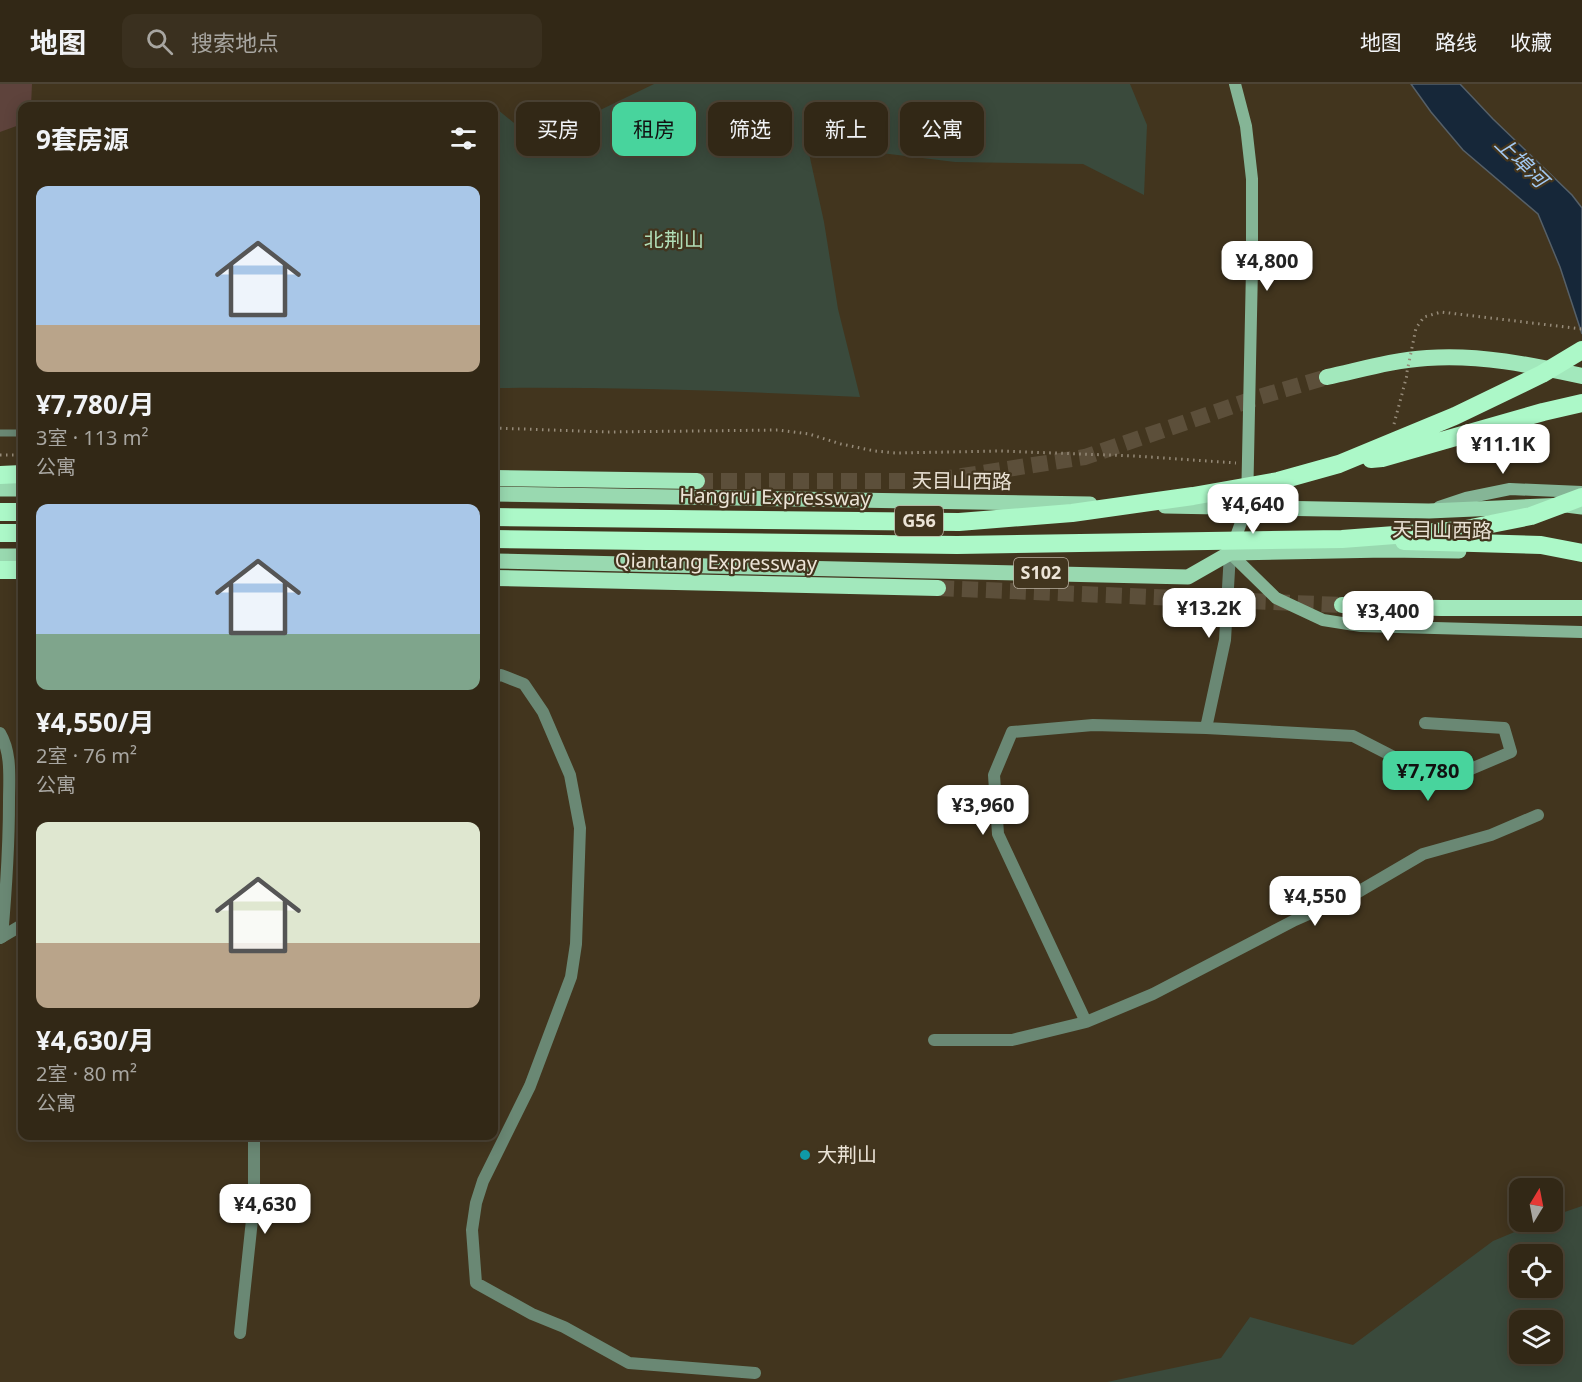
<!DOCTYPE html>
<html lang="zh">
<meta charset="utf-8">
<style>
:root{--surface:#322816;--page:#3a301f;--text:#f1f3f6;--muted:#a8a6a1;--line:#4d4435;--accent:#48d49d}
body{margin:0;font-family:"Noto Sans","Noto Sans SC",sans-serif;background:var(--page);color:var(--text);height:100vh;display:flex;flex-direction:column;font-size:22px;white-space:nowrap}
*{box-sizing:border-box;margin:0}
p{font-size:20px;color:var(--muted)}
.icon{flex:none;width:33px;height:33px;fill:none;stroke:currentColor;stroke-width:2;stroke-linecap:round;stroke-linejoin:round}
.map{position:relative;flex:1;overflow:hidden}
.drawer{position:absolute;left:18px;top:18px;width:480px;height:1038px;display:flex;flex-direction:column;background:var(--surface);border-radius:12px;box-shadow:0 3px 15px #0003,0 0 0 2px var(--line)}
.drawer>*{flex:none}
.hud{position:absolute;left:516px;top:18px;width:570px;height:54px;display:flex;gap:12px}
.needle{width:39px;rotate:10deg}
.controls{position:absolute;left:1509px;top:1094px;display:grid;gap:12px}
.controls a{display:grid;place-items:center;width:54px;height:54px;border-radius:12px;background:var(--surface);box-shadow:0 3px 15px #0003,0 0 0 2px var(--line);font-size:30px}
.price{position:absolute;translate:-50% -51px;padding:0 14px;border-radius:12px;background:#fff;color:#222;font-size:20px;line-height:39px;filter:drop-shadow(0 2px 3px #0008)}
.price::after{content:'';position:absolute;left:50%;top:36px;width:18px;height:14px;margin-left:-9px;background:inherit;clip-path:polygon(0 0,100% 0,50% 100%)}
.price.active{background:var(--accent);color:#111}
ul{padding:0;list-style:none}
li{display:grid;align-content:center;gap:12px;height:318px;padding:0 18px}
li span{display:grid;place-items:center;height:186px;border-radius:12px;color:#555}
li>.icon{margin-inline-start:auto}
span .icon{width:108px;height:108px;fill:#fffc;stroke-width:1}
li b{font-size:26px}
h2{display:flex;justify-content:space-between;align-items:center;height:72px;padding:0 18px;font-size:26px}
.chip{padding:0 21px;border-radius:12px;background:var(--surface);box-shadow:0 3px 15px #0003,0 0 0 2px var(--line);font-size:21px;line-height:54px}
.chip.active{background:var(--accent);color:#111}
header{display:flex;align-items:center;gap:36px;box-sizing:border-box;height:84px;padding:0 30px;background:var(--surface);border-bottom:2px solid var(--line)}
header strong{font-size:28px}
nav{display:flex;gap:33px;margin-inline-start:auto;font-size:21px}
.search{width:420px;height:54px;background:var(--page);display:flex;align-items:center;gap:15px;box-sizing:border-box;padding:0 21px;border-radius:12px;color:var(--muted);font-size:22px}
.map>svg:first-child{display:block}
.green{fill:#3a4a3c;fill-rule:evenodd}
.water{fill:#162739;stroke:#566068;stroke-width:1.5}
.building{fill:#5e433c}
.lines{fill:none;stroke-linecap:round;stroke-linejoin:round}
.trunk-tunnel{stroke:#5c4f3a;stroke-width:16;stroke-dasharray:16 8;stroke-linecap:butt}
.path{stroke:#968b79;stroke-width:3;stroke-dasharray:1.5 4.5;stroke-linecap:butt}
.service{stroke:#6a8874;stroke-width:7}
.minor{stroke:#6a8874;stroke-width:12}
.tertiary{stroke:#6a8874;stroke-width:12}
.secondary{stroke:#85b596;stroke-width:12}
.primary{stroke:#99d9b0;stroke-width:15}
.trunk{stroke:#a2e8bc;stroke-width:16}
.motorway{stroke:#acf8c8;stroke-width:18}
.path-bridge{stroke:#968b79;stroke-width:3;stroke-dasharray:1.5 4.5;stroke-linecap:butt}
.motorway-bridge{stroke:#acf8c8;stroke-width:18}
.culture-dot{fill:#0f9aa8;stroke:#42351e;stroke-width:2}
.labels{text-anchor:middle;stroke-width:4.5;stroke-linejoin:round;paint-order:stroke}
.shield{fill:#42351e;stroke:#b9b0a0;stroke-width:1.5}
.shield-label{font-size:18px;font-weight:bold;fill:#ece4d7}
.park-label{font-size:20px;fill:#b1ddb6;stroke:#42351e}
.street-label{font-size:20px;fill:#ece4d7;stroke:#42351e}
.poi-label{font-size:20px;fill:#ece4d7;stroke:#42351e;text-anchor:start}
.water-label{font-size:21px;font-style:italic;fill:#a3c9f2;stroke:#42351e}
</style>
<header>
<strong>地图</strong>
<div class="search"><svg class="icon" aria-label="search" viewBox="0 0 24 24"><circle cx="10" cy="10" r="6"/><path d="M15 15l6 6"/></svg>搜索地点</div>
<nav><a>地图</a><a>路线</a><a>收藏</a></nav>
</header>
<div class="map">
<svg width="1582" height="1298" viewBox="0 0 1582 1298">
<rect width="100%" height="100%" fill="#42351e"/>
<path class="green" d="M654 0H1130L1147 41 1144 111 1083 80 955 78 807 60 824 138 838 225 860 313C738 307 616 303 494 304V22H487L492 21 536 57Z
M1582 1122V1298H1107L1221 1274 1250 1233 1353 1261 1493 1157 1541 1137H1552L1553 1132ZM1520 1170H1552V1203H1520ZM1520 1236H1552V1269H1520Z"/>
<path class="water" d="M1411 0H1460L1493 35 1572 111 1582 124V250L1560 183 1538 130 1463 66 1431 28Z"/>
<path class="building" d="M0 0H32L31 22H22V40L0 48Z"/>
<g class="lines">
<path class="trunk-tunnel" d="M697 397H930L1085 373 1259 313 1327 293
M938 504 1342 521"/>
<path class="path" d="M1394 340 1407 291
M494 344 607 348 778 346 809 350 841 360 875 367 896 369 1000 367 1135 372 1236 379
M0 371H22"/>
<path class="service" d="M0 349H22"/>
<path class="minor" d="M494 593 501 591 524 600 543 628 570 691 580 744 576 860 571 893 530 1002 483 1097 476 1119 472 1146 476 1199 532 1230 564 1243 629 1279 755 1289
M1206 644 1225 556 1230 469
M0 649C12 669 9 695 9 718 9 763 6 807 2 853
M1086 938 1153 910 1295 836 1358 808 1423 770 1491 751 1538 731
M934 956H1012L1086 938 998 750 994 691 1012 648 1093 641 1206 644 1353 652 1394 673 1426 704 1511 668 1504 644 1425 639
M240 1249 254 1117V1052"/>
<path class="tertiary" d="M0 854 22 841"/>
<path class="secondary" d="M1235 0 1246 42 1252 95V184L1247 422 1230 469 1276 514 1323 536 1361 542 1582 548
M1439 423 1466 414 1510 405 1582 408"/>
<path class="primary" d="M0 405H22
M494 410 1090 420
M1165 422 1429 427 1566 421 1582 423
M0 472H22
M494 477 1188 493 1230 469 1386 466 1459 467"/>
<path class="trunk" d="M1327 293C1360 286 1393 276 1427 274 1479 270 1531 281 1582 292
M494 394 697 397
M494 494 938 504
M1342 521 1441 524H1582"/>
<path class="motorway" d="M0 391 22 390
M0 428H22
M0 449H22
M1404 457 1541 461 1582 469
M0 486H22"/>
<path class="path-bridge" d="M1407 288 1416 244 1424 233 1441 228 1582 245"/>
<path class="motorway-bridge" d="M1371 375 1382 374 1543 328 1582 319
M494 433 959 438 1072 429 1193 412 1278 397 1339 380 1455 332 1542 290 1582 266
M494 455 957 461 1342 455 1461 446 1531 432 1582 413"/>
</g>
<circle class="culture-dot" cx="805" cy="1071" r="6"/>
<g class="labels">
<g class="shield">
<rect x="895" y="422" width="48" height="30" rx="4.5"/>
<rect x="1014" y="474" width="54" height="30" rx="4.5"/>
</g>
<g class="shield-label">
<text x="919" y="443">G56</text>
<text x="1041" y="495">S102</text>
</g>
<g class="park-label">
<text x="674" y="163">北荆山</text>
</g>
<g class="street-label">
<text transform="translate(962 397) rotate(1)" y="7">天目山西路</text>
<text transform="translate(775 413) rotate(1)" y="7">Hangrui Expressway</text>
<text transform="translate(1442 446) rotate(1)" y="7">天目山西路</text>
<text transform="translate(716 478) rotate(1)" y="7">Qiantang Expressway</text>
</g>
<g class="poi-label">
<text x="817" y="1078">大荆山</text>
</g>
<g class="water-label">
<text transform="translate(1521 78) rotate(44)" y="7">上埠河</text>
</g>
</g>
</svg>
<div class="controls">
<a><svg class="needle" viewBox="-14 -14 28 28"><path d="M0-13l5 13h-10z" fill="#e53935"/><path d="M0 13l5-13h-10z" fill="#a8a6a1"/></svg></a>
<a><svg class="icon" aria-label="locate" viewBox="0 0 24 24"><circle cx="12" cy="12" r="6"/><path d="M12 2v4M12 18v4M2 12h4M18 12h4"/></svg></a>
<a><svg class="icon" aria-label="layers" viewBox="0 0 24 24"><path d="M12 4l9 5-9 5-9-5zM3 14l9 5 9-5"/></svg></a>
</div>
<b class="price" style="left:1267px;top:208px">¥4,800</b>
<b class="price" style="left:1503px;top:391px">¥11.1K</b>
<b class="price" style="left:1253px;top:451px">¥4,640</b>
<b class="price" style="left:1209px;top:555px">¥13.2K</b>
<b class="price" style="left:1388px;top:558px">¥3,400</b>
<b class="price active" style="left:1428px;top:718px">¥7,780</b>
<b class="price" style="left:983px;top:752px">¥3,960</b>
<b class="price" style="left:1315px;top:843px">¥4,550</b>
<b class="price" style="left:265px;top:1151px">¥4,630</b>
<div class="hud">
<a class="chip">买房</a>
<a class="chip active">租房</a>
<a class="chip">筛选</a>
<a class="chip">新上</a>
<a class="chip">公寓</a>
</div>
<section class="drawer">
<h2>9套房源<svg class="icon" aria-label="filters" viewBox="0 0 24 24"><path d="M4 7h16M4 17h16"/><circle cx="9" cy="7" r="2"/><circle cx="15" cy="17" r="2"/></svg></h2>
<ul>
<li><span style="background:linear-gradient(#a9c7e8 75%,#b9a48a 0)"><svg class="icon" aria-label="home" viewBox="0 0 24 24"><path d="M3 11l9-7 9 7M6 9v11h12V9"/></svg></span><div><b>¥7,780/月</b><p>3室 · 113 m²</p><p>公寓</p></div></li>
<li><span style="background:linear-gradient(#a9c7e8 70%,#7fa58c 0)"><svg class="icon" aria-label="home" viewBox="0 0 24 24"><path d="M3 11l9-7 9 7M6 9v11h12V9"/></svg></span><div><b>¥4,550/月</b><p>2室 · 76 m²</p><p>公寓</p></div></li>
<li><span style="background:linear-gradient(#dfe7d0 65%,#b9a48a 0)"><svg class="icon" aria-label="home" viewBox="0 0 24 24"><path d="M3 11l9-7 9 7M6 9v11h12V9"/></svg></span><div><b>¥4,630/月</b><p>2室 · 80 m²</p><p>公寓</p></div></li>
</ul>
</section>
</div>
